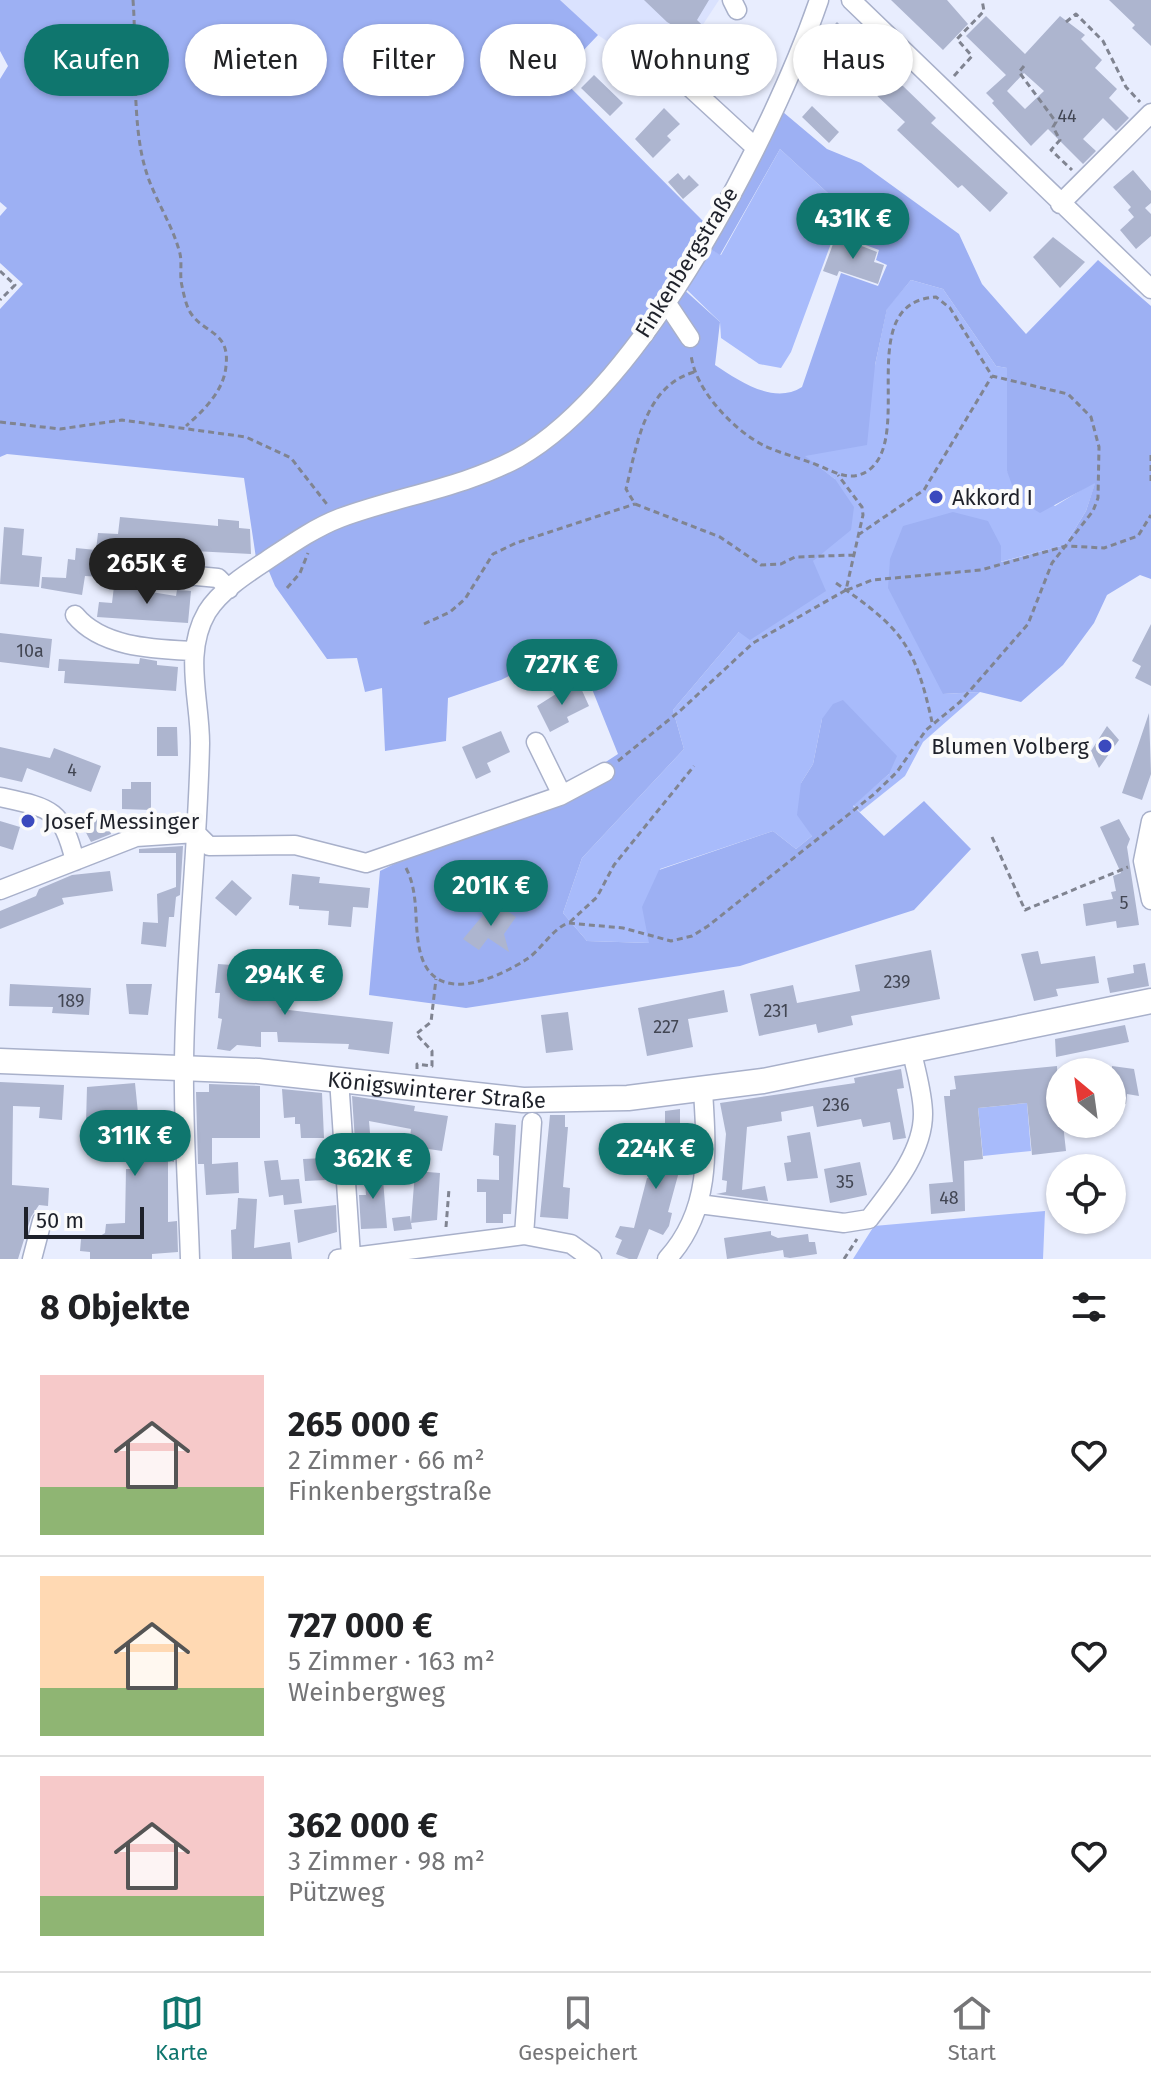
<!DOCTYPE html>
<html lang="de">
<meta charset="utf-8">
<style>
:root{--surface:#fff;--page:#f2f2f2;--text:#202124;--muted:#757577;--line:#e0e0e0;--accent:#0f766e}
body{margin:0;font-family:"Fira Sans",sans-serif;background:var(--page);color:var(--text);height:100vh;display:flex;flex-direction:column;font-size:30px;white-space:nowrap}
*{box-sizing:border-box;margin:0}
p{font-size:26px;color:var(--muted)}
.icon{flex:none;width:44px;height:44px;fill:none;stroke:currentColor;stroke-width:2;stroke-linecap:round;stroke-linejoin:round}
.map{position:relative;height:1259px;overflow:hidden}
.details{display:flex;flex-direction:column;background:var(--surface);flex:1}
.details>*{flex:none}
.hud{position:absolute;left:24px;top:24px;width:1104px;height:72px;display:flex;gap:16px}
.needle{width:52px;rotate:331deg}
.fabs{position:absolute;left:1046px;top:1058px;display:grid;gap:16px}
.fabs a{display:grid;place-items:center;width:80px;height:80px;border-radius:50%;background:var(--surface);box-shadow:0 2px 6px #0004;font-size:40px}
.scale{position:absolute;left:24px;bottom:20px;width:120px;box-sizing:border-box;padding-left:8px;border:4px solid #1e212a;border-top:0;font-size:22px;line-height:28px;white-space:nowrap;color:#1e212a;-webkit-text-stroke:6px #fbfbfb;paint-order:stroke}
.price{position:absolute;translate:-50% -68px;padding:0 18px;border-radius:28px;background:var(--accent);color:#fff;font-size:26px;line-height:52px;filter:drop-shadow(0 2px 4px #0008)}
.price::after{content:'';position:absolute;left:50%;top:48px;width:24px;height:18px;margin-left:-12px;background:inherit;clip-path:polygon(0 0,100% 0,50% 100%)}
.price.on{background:#222;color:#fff}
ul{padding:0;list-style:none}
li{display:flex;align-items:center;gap:24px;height:200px;padding:0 40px}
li+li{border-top:2px solid var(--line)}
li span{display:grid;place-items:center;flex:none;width:224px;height:160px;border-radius:0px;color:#555}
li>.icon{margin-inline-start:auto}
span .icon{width:96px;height:96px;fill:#fffc;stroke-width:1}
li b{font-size:34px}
h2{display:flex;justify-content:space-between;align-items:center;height:96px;padding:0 40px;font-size:34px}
.tag{padding:0 28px;border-radius:36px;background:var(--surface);box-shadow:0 2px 6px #0004;font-size:28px;line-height:72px}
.tag.on{background:var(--accent);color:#fff}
.dock{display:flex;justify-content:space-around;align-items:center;height:112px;border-top:2px solid var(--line);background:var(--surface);font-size:22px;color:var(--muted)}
.dock a{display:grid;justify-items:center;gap:4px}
.dock .on{color:var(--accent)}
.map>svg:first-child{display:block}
.built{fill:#dae2fe}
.green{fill:#a8bbfb}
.forest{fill:#9db0f3}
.building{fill:#adb5cf;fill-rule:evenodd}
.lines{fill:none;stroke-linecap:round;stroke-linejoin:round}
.minor-casing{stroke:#a8b0ca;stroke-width:21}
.major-casing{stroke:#a8b0ca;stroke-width:27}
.path{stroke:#808491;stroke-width:3;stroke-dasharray:6 4;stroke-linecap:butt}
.minor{stroke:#fff;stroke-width:18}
.major{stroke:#fff;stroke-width:24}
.poi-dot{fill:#3b4abe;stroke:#fbfbfb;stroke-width:3}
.labels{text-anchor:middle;stroke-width:8;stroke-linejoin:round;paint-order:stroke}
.number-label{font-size:18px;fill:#424653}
.street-label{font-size:22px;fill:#1e212a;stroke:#fbfbfb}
.poi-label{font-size:22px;fill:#1e212a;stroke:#fbfbfb;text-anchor:start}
</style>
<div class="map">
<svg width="1151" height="1259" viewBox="0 0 1151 1259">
<rect width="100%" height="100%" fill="#e8edfe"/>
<path class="built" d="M560 0H719L666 81 598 35Z"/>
<path class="green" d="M780 149 844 208 791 352 781 368 759 364 721 338 720 322 683 286 705 246 721 255Z
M911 280 943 289 996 366 1007 368V471L1055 506 1096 481 1086 511 1065 545 1000 562 1001 546 943 694 980 692 923 742 905 776 860 812 853 805 889 774 822 719 813 764 801 783 812 836 796 849 773 831 660 869 650 943 587 941 563 913 582 858 684 749 673 710 739 632 813 561 835 479 804 456 875 365 887 308Z
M1027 1103 1031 1151 983 1156 978 1108Z
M1045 1211 1043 1259H853L874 1226Z"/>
<path class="forest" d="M0 0H560L598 35 559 76 703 221 670 277 720 322 715 365C739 381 774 405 802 387L841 273 878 286 887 265 876 260 879 250 836 234 844 208 780 149 720 255 705 246 783 112 827 149 861 163 959 234 982 284 1026 334 1098 260 1151 306V579L1140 575 1107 595 1094 623 1063 665 1021 702 980 692 943 694 888 588 890 559 903 526 953 512 988 521 1001 546V562L1065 545 1086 511 1095 483 1040 513 1017 499 1007 471V368L996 366 943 289 911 280 887 309 875 365 867 445 805 456 835 479 854 507 851 530 813 561 826 591 750 640 739 632 673 710 684 749 582 858 563 913 587 941 649 943 642 907 659 870 773 831 796 849 812 836 797 815 801 783 813 764 822 719 833 704 843 700 897 756 889 774 853 806 884 836 924 801 971 849 914 910 740 966 466 1008 369 995 380 871 446 838 578 796 598 767 618 754 574 644 501 680 448 698 446 741 385 751 382 688 365 692 357 658 327 659 275 586 268 569 256 558 244 478 7 454 0 457V309L23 284 0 263V216L7 208 0 202V79L8 66 0 51Z"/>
<path class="building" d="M644 0H709L697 20 750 71 735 87 697 50 704 44 667 22Z
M891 0H947L968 24 943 50Z
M1109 0H1151V46L1132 28 1135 25Z
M986 16 1025 54 1060 16 1085 35 1081 39 1102 60 1095 68 1117 89 1109 98 1129 118 1116 131 1103 118 1083 139 1096 151 1083 164 1048 129 1031 146 992 103 994 101 986 93 1006 75 966 36ZM1024 73 1044 91 1025 109 1007 91Z
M837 22 936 118 931 123 1008 193 990 212 962 185 958 188 897 130 905 122 824 46 828 41 823 36Z
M668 55 679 66 653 96 625 77 636 59 654 70Z
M594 75 623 103 610 116 581 88Z
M812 106 839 132 829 143 802 117Z
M664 108 680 124 667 136 671 140 653 158 635 139Z
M1133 170 1151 191V203L1145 208 1151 214V236L1136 249 1120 230 1134 217 1128 210 1131 207 1113 187Z
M678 173 684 180 689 175 699 185 683 199 668 182Z
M836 236 877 252 874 262 884 265 878 284 839 271 837 276 823 271Z
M1053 237 1085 262 1060 288 1033 257Z
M120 517 218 526V519L239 521V528L250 529 251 554 117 547 116 561 104 560 103 577 85 576 82 595 41 588 42 577 66 578 68 559 75 560 76 548 96 550 98 533 118 534Z
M4 527 24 529 22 555 42 557 39 587 0 584Z
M114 586 176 596 177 590 191 591 188 623 97 617 99 602 112 603Z
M1151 624V686L1135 678 1141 666 1132 661Z
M0 633 52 639 49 668 0 662Z
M140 658 157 661V665L178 667 176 691 64 683 65 671H58L59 659 139 664Z
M570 685 573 689 580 686 589 706 567 717 569 722 550 732 537 706Z
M1149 713 1151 774 1142 800 1122 793Z
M1107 726 1119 740 1099 768 1091 751Z
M157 727H177L178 756H157Z
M501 731 510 752 487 763 491 772 476 779 462 747Z
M0 747 50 758 54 748 101 766 91 792 27 768 22 782 0 777Z
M131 782H151V810L122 809V789H131Z
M108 813 111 834 91 842 83 827Z
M1119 819 1130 839 1127 847 1139 925 1117 928 1116 921 1086 926 1083 904 1113 899 1111 892 1116 891 1113 876 1121 873 1100 827Z
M0 821 20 827 13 850 0 846Z
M183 846 180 895 176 897 174 917H169L166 947 141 944 143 922 158 923 157 894 176 887V853H139V849Z
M110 871 113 891 62 898 64 904 0 929V911L36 896 39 889 72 875Z
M292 874 320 877 319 883 370 888 368 908 353 907 351 927 328 925 329 911 299 909V906L289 905Z
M232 880 252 898 236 916 215 898Z
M494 902 516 917 504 934 509 952 488 938 479 950 463 939Z
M931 950 940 999 851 1016 853 1025 818 1033 816 1024 759 1036 750 994 793 985 797 1003 860 991 855 965Z
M1038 951 1041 964 1095 956 1099 983 1056 989 1058 996 1034 1001 1021 954Z
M246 959 258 960 256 986 282 988 280 1009 393 1022 389 1054 348 1049 349 1044 278 1042 277 1032H261V1047L237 1045 230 1051 217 1049 222 1019 218 1018 220 993H215L218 964 246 966Z
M1145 963 1149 986 1110 993 1107 978 1134 973 1133 965Z
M10 984 91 988 89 1015 52 1013 53 1007 9 1006Z
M126 984H152L148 1015 129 1014Z
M724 990 728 1012 688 1019 693 1047 647 1056 638 1008Z
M568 1012 573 1050 546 1053 541 1015Z
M1125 1025 1129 1042 1056 1057 1055 1039Z
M1057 1066 1060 1124H1063L1066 1151 1032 1155 1027 1103 978 1108 983 1159 964 1161 965 1211 931 1214 929 1184 953 1182 944 1096H950V1090L956 1089 954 1076Z
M1112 1066 1134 1069 1139 1096 1127 1094 1126 1104 1112 1103Z
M901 1069 904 1088 897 1089 906 1138 893 1140 890 1122 863 1127 861 1119 817 1127 813 1106 781 1112 782 1121 747 1127 742 1190 765 1186 768 1201 716 1194 726 1192 727 1181 722 1180 726 1134 720 1103 855 1083 854 1078Z
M0 1082 64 1085 62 1120 39 1118 40 1107 13 1106 12 1185 49 1188 48 1206 39 1205 31 1217 18 1259H0Z
M135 1083 139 1123 173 1124 174 1162 168 1161V1222L177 1221 178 1252 152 1254V1259H90V1252L80 1251 81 1239H95L105 1233 106 1224 125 1223 126 1169H135L136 1138 92 1136 93 1123H86L87 1087Z
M209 1084 260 1086V1138H212V1164L238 1162 239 1193 206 1195 204 1164H198L196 1092H209Z
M282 1089 322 1093 324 1138H301L300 1124H295V1117L284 1118Z
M352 1096 415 1106 414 1111 448 1116 442 1151 409 1146 411 1129 369 1121 370 1133 361 1134 362 1140 355 1141Z
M680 1109V1168L668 1212 672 1213 669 1226 663 1235 649 1229 637 1259H629L616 1254 622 1240 615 1237 620 1226 634 1228 647 1178H660L659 1123H665V1111Z
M550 1115H565V1127H568L563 1187 570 1188 568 1219 540 1217Z
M495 1123 516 1125 511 1214H503V1223H486V1192H477V1179L499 1180V1156L493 1155Z
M810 1132 818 1178 787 1181 784 1163 791 1162 787 1136Z
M325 1158 326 1180 305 1181 303 1159Z
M278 1160 281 1180 299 1179 302 1203 284 1205 283 1195 269 1197 264 1161Z
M860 1162 867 1195 830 1203 824 1169Z
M382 1168 387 1228 361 1229 359 1195H366L364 1171Z
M415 1171 440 1173 437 1220 411 1223 412 1229 394 1231 392 1218 410 1216 411 1223Z
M238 1198 257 1199 254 1248 290 1242 292 1259H232L231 1230 236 1229Z
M336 1205 337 1232 298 1243 294 1210Z
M771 1231V1235L778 1238 808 1234 809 1242H815L817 1254 790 1258 784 1257 783 1250 727 1259 724 1238Z"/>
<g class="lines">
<g class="minor-casing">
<path id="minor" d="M732 0 737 10
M851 0 1151 289
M681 79 755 147
M1060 204 1151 113
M666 302 690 338
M143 571 218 578 229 589
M75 615C102 648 155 649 194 651
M536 742 562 795
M0 797C51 808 62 809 75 861
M1151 821 1143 861 1151 900
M196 833 209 846 295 845 366 863 560 796 605 772
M0 890 136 837 196 833
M339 1079 351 1256
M699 1204 844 1223 869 1219C891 1190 923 1153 923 1114 923 1094 916 1072 912 1052
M524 1235 532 1122
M32 1259 42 1221
M190 1259C188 1194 183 1128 184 1063 185 956 198 850 200 743 200 699 183 653 207 612 220 591 246 574 266 561 290 545 314 528 340 518 399 496 462 488 518 458 643 388 773 134 819 0
M338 1259 524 1235 571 1244 592 1259
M667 1259C711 1211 707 1152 703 1091"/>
</g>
<g class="major-casing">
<g id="major">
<path id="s1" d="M0 1061 258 1071 523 1100 628 1098 763 1081 1151 1001"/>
</g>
</g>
<path class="path" d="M133 0C137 51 131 124 146 171 154 198 171 222 179 250 183 262 179 274 182 286 184 295 186 307 192 315 206 334 230 332 226 366 224 391 203 411 186 426
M1066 22 1076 14 1103 41 1126 87 1140 102
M1024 66 1019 72 1056 122 1053 127 1060 140 1051 150 1072 170
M954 76 972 56 957 39 984 11 982 0
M0 271 15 285 0 300
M694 372C644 387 637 445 626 489L635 504 720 537 761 565 781 564 795 557 853 555
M0 422 60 429 122 420 246 437 291 458 329 507
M1151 455V481
M858 535 924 490 992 376
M836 583C901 628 915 644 932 722
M287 588 300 573 308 553
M847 590 872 580 981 570 1066 546 1104 548 1138 536 1151 515
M424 624 450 612 465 599 493 554 516 543 635 504
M618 761 681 710 753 643 846 590 863 515 862 507 838 475
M992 837 1025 910 1128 867
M406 868C421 897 412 929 422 958 438 1005 498 978 527 959 542 949 551 930 568 923L623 928 671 941 692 936 708 926 873 795 897 772 926 730 960 702 1028 624 1052 563 1093 511 1098 498 1099 447 1091 417 1068 394 992 376 950 308 936 297C852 302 915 435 869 470 851 483 835 472 817 465 800 458 782 454 765 446 734 431 694 389 691 354
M570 922 597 897 614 865 694 766
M417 1069V1064L432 1066V1051L416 1034 431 1022 436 979
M446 1227 449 1189
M844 1259 857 1239"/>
<use href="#minor" class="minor"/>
<use href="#major" class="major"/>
</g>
<g class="poi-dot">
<circle cx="936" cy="497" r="8"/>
<circle cx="1105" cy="746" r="8"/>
<circle cx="28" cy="821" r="8"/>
</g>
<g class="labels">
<g class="number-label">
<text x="1067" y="122">44</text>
<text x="30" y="657">10a</text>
<text x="72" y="776">4</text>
<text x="1124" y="909">5</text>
<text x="897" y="988">239</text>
<text x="71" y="1007">189</text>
<text x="776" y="1017">231</text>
<text x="666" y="1033">227</text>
<text x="836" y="1111">236</text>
<text x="845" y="1188">35</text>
<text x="949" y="1204">48</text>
</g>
<g class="street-label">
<text transform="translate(686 262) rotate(-58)" y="8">Finkenbergstraße</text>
<text dy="8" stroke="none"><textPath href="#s1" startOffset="438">Königswinterer Straße</textPath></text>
</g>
<g class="poi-label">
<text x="952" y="505">Akkord I</text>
<text x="1089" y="754" text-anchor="end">Blumen Volberg</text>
<text x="44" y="829">Josef Messinger</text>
</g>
</g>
</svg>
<div class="fabs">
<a><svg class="needle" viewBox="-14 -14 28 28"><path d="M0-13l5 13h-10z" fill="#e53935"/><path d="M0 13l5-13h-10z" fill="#757577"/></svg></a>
<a><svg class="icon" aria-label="locate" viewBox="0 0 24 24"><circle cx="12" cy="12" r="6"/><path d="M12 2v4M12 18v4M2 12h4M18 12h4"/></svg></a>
</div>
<div class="scale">50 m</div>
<b class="price" style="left:853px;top:261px">431K €</b>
<b class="price on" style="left:147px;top:606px">265K €</b>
<b class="price" style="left:562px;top:707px">727K €</b>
<b class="price" style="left:491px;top:928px">201K €</b>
<b class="price" style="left:285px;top:1017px">294K €</b>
<b class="price" style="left:135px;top:1178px">311K €</b>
<b class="price" style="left:656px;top:1191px">224K €</b>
<b class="price" style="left:373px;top:1201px">362K €</b>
<div class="hud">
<a class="tag on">Kaufen</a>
<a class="tag">Mieten</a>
<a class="tag">Filter</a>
<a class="tag">Neu</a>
<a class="tag">Wohnung</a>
<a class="tag">Haus</a>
</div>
</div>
<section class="details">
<h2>8 Objekte<svg class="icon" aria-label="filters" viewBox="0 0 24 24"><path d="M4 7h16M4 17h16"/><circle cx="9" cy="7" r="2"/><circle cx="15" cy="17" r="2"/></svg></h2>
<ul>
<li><span style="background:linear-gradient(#f6c9c9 70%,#8fb573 0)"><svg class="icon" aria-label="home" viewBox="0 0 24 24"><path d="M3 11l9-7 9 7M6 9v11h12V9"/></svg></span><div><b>265 000 €</b><p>2 Zimmer · 66 m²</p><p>Finkenbergstraße</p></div><svg class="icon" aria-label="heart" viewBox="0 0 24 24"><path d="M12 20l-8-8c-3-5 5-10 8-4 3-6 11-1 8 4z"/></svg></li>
<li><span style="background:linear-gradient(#ffd9b3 70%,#8fb573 0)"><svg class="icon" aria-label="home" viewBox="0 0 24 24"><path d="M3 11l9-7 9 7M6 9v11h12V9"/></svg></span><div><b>727 000 €</b><p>5 Zimmer · 163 m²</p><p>Weinbergweg</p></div><svg class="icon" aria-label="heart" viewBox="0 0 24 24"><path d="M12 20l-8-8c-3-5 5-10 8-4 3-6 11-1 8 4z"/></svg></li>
<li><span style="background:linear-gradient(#f6c9c9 75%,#8fb573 0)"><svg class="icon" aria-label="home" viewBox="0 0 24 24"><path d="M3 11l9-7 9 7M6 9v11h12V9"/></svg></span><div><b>362 000 €</b><p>3 Zimmer · 98 m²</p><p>Pützweg</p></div><svg class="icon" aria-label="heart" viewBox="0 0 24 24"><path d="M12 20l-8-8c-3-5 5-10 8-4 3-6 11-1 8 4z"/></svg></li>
</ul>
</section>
<nav class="dock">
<a class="on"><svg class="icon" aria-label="map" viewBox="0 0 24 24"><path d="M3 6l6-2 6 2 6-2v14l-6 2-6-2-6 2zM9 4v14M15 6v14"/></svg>Karte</a>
<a><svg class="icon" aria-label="saved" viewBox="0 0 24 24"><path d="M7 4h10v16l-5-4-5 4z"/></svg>Gespeichert</a>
<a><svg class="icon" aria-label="home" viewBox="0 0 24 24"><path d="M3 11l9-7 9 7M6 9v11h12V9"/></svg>Start</a>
</nav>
